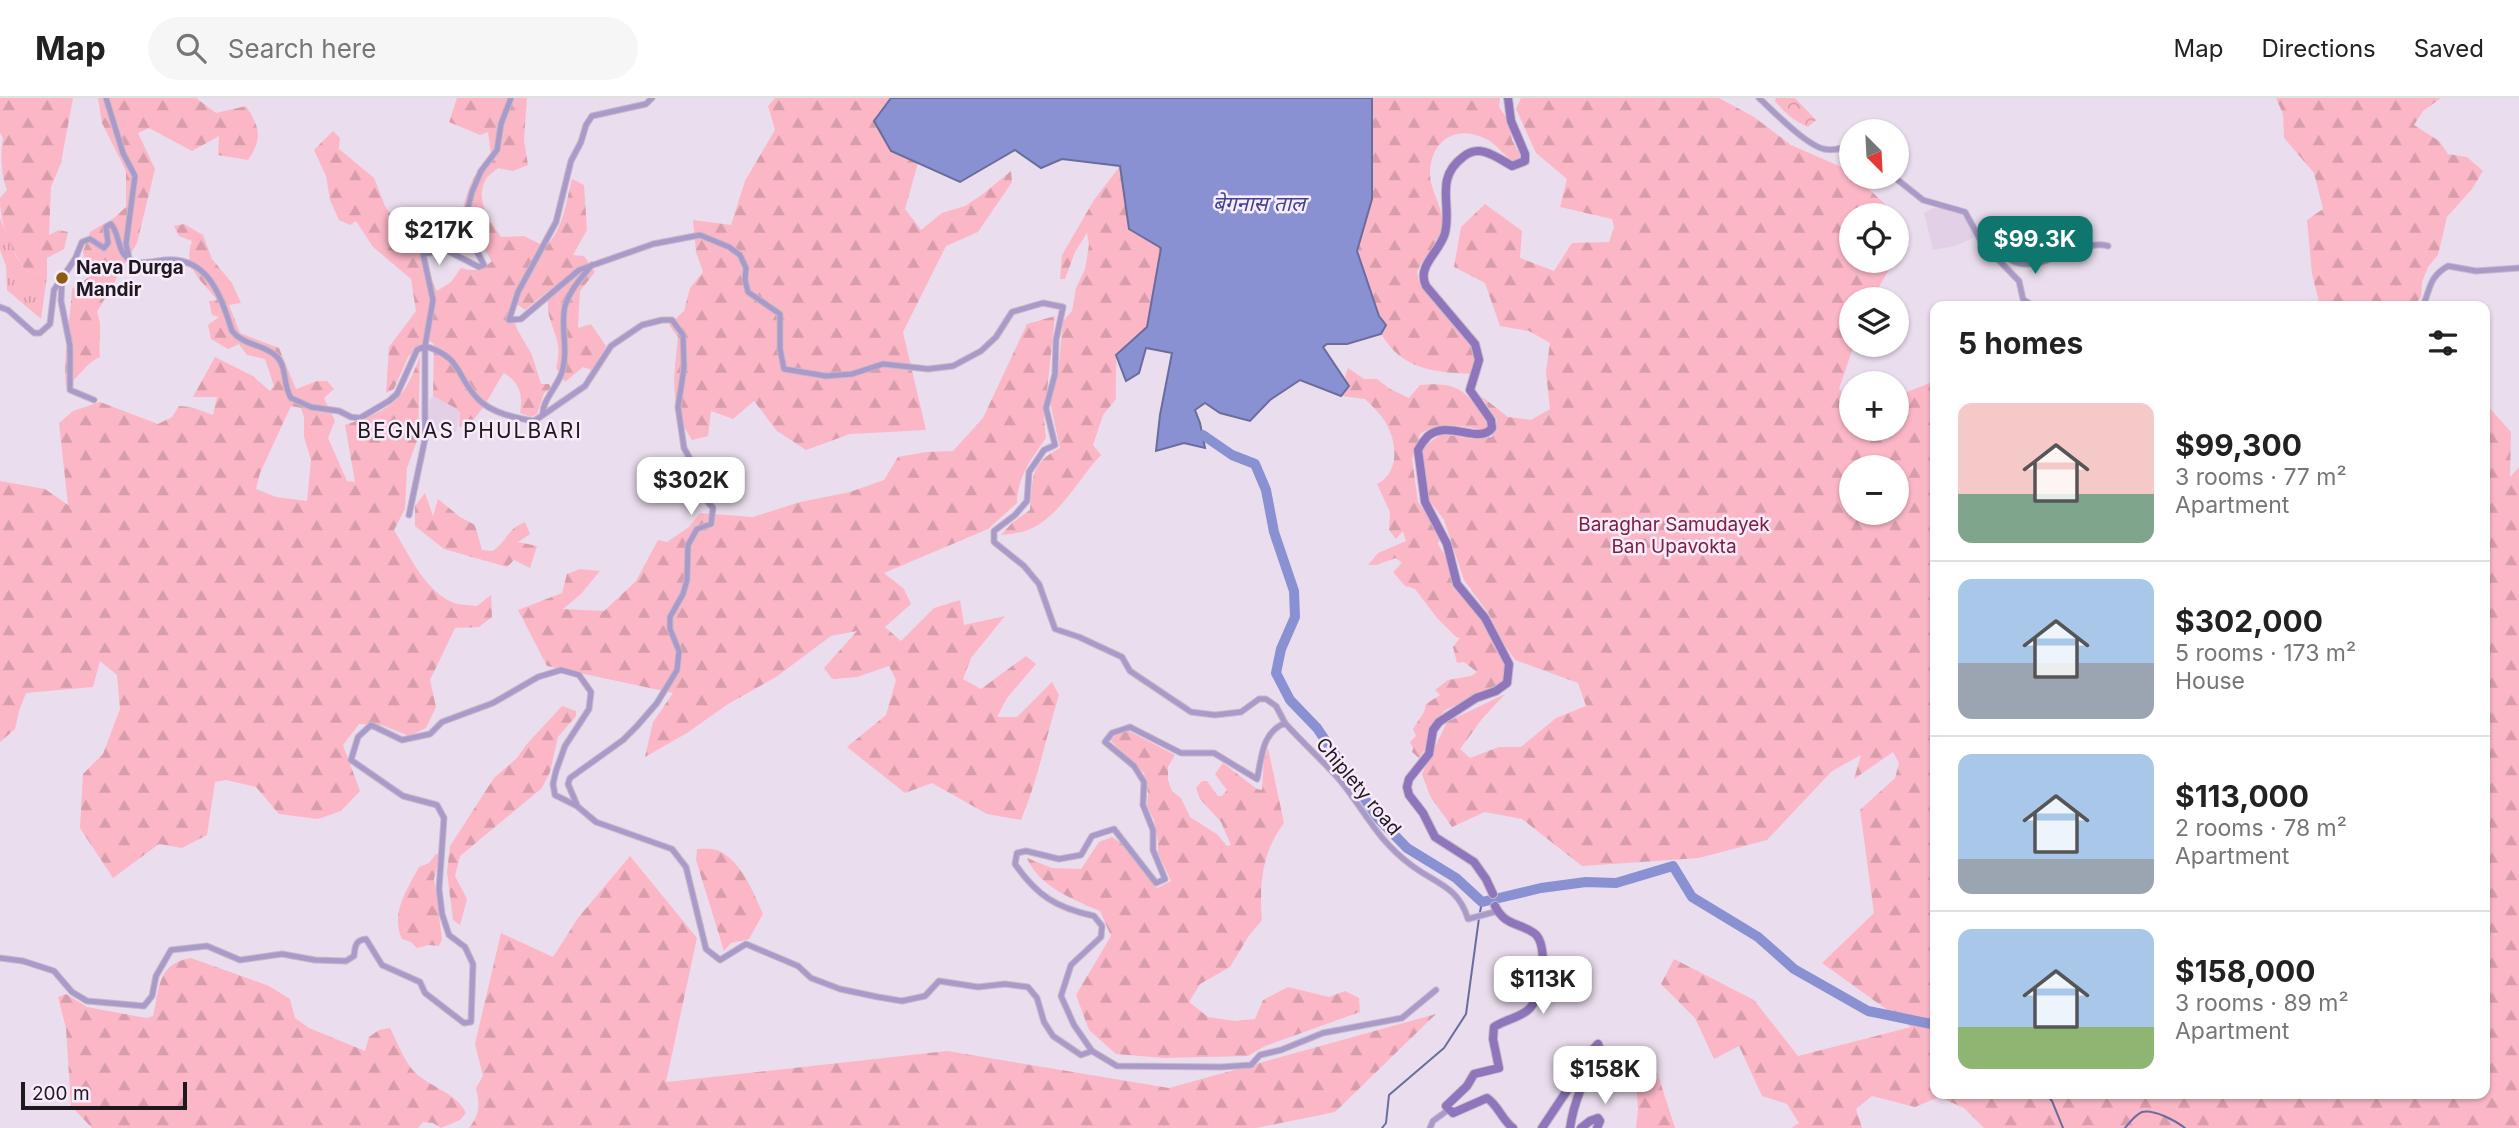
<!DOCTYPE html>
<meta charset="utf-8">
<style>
:root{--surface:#fff;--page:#f6f6f6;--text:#222;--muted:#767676;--line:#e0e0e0;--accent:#0f766e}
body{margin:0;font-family:Inter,"Noto Sans Devanagari",sans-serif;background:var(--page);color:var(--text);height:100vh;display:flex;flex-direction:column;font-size:26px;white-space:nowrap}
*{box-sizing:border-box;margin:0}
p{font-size:23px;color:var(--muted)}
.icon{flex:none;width:38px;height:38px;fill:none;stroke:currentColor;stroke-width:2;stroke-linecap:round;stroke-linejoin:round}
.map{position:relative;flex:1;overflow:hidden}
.side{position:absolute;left:1930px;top:203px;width:560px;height:798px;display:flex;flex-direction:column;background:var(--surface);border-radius:14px;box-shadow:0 2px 5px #0004}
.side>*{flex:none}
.needle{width:46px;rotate:156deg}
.buttons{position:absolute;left:1839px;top:21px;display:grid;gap:14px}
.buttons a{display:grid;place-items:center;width:70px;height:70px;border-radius:50%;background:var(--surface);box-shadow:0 2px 5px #0004;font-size:35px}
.scale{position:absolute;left:21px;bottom:18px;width:166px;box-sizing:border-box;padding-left:7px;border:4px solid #1d191e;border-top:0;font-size:19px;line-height:24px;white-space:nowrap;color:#1d191e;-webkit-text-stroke:5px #f8ebfa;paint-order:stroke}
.price{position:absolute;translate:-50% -60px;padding:0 16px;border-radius:14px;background:#fff;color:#222;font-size:23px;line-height:46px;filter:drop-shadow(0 2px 4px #0008)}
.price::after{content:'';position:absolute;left:50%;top:42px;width:21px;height:16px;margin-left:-10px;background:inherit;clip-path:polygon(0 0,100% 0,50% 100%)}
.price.current{background:var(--accent);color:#fff}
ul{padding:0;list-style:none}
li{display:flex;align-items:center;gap:21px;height:175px;padding:0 28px}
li+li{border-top:2px solid var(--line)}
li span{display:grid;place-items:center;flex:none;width:196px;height:140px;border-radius:14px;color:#555}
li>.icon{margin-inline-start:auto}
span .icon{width:84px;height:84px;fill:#fffc;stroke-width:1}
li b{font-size:30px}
h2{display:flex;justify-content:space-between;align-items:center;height:84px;padding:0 28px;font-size:30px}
header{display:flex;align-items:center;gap:42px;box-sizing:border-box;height:98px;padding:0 35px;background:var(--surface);border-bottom:2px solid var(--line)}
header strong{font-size:33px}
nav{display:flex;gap:38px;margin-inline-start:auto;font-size:24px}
.search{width:490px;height:63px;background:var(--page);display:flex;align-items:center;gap:18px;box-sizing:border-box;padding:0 24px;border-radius:38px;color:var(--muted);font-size:26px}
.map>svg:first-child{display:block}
.built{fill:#e2d0e6}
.grass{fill:url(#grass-tufts)}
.forest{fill:url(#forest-firs);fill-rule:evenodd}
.park{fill:url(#park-crowns)}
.water{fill:#8991d3;stroke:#696d9d;stroke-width:2}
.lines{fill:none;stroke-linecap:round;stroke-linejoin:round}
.stream{stroke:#696d9d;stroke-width:2}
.river{stroke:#8991d3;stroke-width:10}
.minor-casing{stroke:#c5bac8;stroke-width:7}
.secondary-casing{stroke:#c5bac8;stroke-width:10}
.minor{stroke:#aa9aca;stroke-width:5}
.secondary{stroke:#8f76bc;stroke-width:8}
.poi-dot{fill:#915a11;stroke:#f8ebfa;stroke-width:2.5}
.labels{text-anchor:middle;stroke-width:5;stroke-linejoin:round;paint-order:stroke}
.poi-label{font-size:19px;font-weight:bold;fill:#1d191e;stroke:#f8ebfa;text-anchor:start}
.park-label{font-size:19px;fill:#7b2040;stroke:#f8ebfa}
.street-label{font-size:19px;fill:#1d191e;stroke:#f8ebfa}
.water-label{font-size:21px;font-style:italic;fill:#414392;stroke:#f8ebfa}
.neighbourhood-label{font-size:21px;letter-spacing:2px;fill:#1d191e;stroke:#f8ebfa}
</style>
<header>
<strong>Map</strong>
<div class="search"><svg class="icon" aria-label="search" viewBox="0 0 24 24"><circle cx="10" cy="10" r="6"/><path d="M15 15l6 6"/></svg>Search here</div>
<nav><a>Map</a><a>Directions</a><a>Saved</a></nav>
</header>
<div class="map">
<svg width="2519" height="1030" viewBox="0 0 2519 1030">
<defs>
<pattern id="grass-tufts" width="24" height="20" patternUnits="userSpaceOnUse" patternTransform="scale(1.75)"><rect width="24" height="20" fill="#fcb7c7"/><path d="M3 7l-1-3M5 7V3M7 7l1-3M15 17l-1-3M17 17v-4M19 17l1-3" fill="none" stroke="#d89daa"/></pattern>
<pattern id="forest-firs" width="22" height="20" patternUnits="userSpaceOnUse" patternTransform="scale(1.75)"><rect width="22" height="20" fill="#fcb7c7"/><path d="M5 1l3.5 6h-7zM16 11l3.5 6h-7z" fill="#d89daa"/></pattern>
<pattern id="park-crowns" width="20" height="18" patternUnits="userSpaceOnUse" patternTransform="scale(1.75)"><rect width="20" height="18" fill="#fcb7c7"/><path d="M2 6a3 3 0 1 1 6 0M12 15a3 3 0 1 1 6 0" fill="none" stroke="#d89daa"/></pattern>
</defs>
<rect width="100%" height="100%" fill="#eadded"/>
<path class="built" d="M1933 110H1948L1961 116 1975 134V139L1955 148 1933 152 1924 115Z
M433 298 455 310 460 316 456 334 446 335 435 331 428 324 430 302Z"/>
<path class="grass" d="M0 120 16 158 26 173 47 178 41 221 7 192 6 168 0 152Z"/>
<path class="forest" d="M0 0H73L61 65 51 89 49 137 59 132 68 134 64 151 47 160V178L26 173C11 151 0 127 0 100L7 92C1 77 0 55 3 40L0 35Z
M98 0H196L216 15 246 8C260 30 263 40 248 62L218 57 219 38 192 53 149 30 138 35 155 71 137 145 97 214C103 228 98 243 100 259 86 265 79 279 66 289 63 256 70 224 72 191L89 179 83 154 90 134 114 120 126 109V73L102 25Z
M457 0H527L524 42 528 67 513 73 498 70C495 73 488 77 486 81 474 102 490 123 501 139L524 138 540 146 537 158C563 135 564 113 572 81L584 87 587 132 573 157 584 158 595 174 580 193 578 230 591 226 606 248 592 272 583 269 565 284 556 270C562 247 556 241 550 221 547 212 548 202 548 193L525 212 517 206 512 216 517 231 532 257 541 286H549L551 290 544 295 537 316 531 319 520 315C523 297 520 285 504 275 492 291 479 327 459 329L460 315 455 310 433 298 434 246 427 241 408 259 394 291 386 295 389 249 416 213 411 181 373 149 356 123 350 127 339 122 330 102 326 78 314 52 333 33 340 40 339 51 374 80 385 108 418 154 437 193 451 184 461 170C474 174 482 172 492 163L483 149 460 129C463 102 472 75 491 56L488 34 480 37 449 24Z
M775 0H891L875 23 891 53 918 65 905 111 921 132 942 115 965 108 983 96 1011 73 1012 84 978 134 946 148 903 234 926 332 850 336 806 352 777 333 754 303 733 321 711 313 708 338 692 342C668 306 674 280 678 239L669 227 684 213 690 190 703 174 696 154 693 122 731 127 745 83 775 32 768 8Z
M1372 0H1500L1499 9 1508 22 1512 42 1523 62H1511C1503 56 1495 45 1486 41 1457 26 1431 42 1430 74 1429 92 1444 109 1442 127 1440 145 1424 158 1417 174L1419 184 1472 245 1476 264 1471 276C1433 274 1403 272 1381 236L1386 227 1379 218 1357 153 1372 101Z
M1521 0H1719L1754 19 1791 47 1848 72 1852 79H1856L1886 107 1889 117H1852V163H1894L1872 201H1852V247H1854L1839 291 1851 305 1852 331H1897V298L1935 283 1936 996H2485V305L2511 334 2510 379 2519 369V1030H1984L1964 1010 1939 999 1915 1009 1872 998 1856 1011 1862 1030H1791L1799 1025 1787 1006 1762 998 1739 948 1714 961 1695 920 1661 886 1674 861 1754 902 1798 958 1911 929 1822 865 1874 815 1860 712 1895 680 1899 665 1893 654 1854 681 1861 657 1832 673 1767 742 1699 760 1582 768 1522 721 1485 714 1452 729 1430 698 1422 676 1447 624 1505 596 1482 621 1460 651 1470 660 1499 649H1521L1556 620 1586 608 1578 585 1515 562 1502 543 1489 516 1464 482 1444 422 1429 402 1420 373 1423 349 1442 336 1472 341 1492 339 1497 322 1481 298 1508 319 1531 322 1550 311 1546 274 1550 245 1529 233 1500 228 1485 185 1454 169 1461 129 1485 106 1522 133 1520 160 1554 173 1572 145 1609 144 1614 129 1612 121 1560 109 1567 81 1536 55 1516 11ZM1852 369H1897V415H1852Z
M2276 0H2441L2423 13 2414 27 2439 43 2448 56 2467 59 2483 73 2472 91 2447 119 2438 157 2428 169 2422 184 2421 199 2413 208H2320L2312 176 2307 122 2323 111 2314 75 2284 40 2283 16Z
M1120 68 1129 131 1161 150 1147 230 1116 257C1117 272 1115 286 1116 301L1103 317 1093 347 1101 357C1078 381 1060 419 1028 432 1020 435 1009 436 1001 437L1012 425 1030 412C1033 381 1029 366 1060 350L1050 304 1058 275 1063 223 1072 213 1076 190 1085 171 1089 147 1087 135 1075 154 1065 181H1060L1062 157 1094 102Z
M184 126 203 137 212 161 232 185 241 205 229 207 240 235 279 250 296 291 317 283H327L334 291 324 300 335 323 328 340 347 383 355 384 345 327C390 312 403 305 420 258L418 340 407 370 405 411 394 432C409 457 425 493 454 505 461 507 470 507 477 508L491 497 492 519 479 529 455 530 430 582 436 609 426 630 409 638 382 627 359 626 343 647 360 693 341 713 318 721 279 716 256 689 226 682 215 684 207 737 182 750 159 746 113 780 80 730 83 676 103 656 120 611 117 577 100 563 93 589 26 595 19 613 15 631 0 644V383L45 391 68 407 59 325 73 313 100 304 158 326 172 319 179 308 191 309 213 317 217 299H193L215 259 253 278 270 293 274 288 265 261 247 257 239 246 228 251 211 241 208 227 219 219 212 217 209 203 217 202C202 182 182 170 192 143L179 138 174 128ZM291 308 301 310 304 319V339L311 362 307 403 276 399 256 391 260 375Z
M1055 218 1044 321 1046 340C1032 360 1017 379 1017 405L988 431 884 475 904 491 911 506 885 529 901 543 934 510 960 502 964 527 1005 518 971 560 963 581 981 591 1026 558 1036 566 1007 600 997 619H1017L1052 584 1059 597C1046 639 1038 682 1021 722L987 716 932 685 905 695 847 649 886 617 896 582 889 568 857 579 832 581 824 570 857 533 831 538 776 579 728 606 687 635 645 659 653 624 673 595 547 568 518 512 562 495 567 476 580 471 600 473 581 496 563 511 604 513 636 483 658 442 667 444 689 429 700 415 753 419 800 404 850 394 884 382 898 359 926 354 953 353 983 320 1027 226Z
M1348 270 1364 281H1377L1390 291 1409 300 1420 287C1460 283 1466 294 1488 324L1485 333C1463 327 1440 323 1420 336L1412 361 1418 404 1441 437 1438 446 1448 463 1453 490C1467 502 1479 513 1487 529 1493 542 1492 550 1503 559L1508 581 1500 588 1445 612 1428 632 1425 651 1419 660 1412 654 1413 650 1410 644 1416 638 1413 631 1424 614 1426 606 1440 597 1435 592 1448 582 1471 578 1477 574 1464 564 1457 565 1453 549 1460 540 1456 539 1437 520 1415 491 1405 488 1393 474 1402 465 1396 460 1376 467H1368L1378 455 1406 443 1403 433 1396 441 1389 432 1390 414 1377 386C1401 374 1397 341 1384 322 1379 314 1371 307 1365 301L1341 298 1349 288 1345 279Z
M425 395 433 418 438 401 460 419 475 427 482 452 493 453C509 441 506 432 525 424L530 436 518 444 537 448 530 470 514 462 507 469 444 451 415 428V408Z
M562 608 576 613V618L558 639 550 674 542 690 460 758 455 778 467 801 460 827 453 822 447 774 450 748 494 680 517 660 526 647Z
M1129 633 1175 657 1168 669V682L1172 693 1181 700 1190 719 1218 737 1227 748 1231 747 1221 724 1200 701 1196 690 1202 683H1207L1218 698H1222L1227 692 1215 676 1223 665 1257 691 1262 692 1264 661 1268 650 1284 725C1262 754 1259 786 1262 822L1248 839 1230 869 1200 886 1189 904 1208 919 1235 923 1255 921 1263 902 1288 889 1329 899 1345 893 1359 900 1360 914 1265 948 1248 958 1164 960 1116 956 1089 932 1076 897 1111 838 1100 813C1074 802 1038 788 1027 760L1052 770 1081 771 1099 744 1112 739 1122 746 1157 790 1171 783 1158 755V744L1154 722 1147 708 1148 695 1144 675 1110 642 1120 634Z
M697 751C704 751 712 750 719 753 741 763 754 795 763 816L749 841 731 845 724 853 696 762Z
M436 756H440L434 781 442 841 439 848 429 847 417 850 411 844 402 841C390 815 407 792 419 769L429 765Z
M630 758 697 840 666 984 947 953 1169 990 1436 916 1335 1014 1256 1030H469C480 1016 480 1007 476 990L483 978 475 946 501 835 553 859 578 820Z
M191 860 269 888 290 901 295 920 309 930 365 953 369 939 379 932 390 930C397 943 402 958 411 970 426 989 456 993 466 1015L460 1022 441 1030 433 1025 423 1024 418 1030H92L71 1008 66 930 58 899 66 896 87 909 146 920 153 918C160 889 157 866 191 860Z
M1657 974 1675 1030H1636L1638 1011 1636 982Z"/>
<path class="park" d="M1776 0H1795L1816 22 1808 29C1795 24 1784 14 1775 3Z"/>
<path class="water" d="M891 0H1372V101L1357 153 1379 218 1386 227 1381 236 1347 246H1327L1323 249 1349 288 1341 298 1300 282 1270 302 1250 323 1220 315 1205 305 1195 312 1200 325 1205 350 1184 345 1156 353 1160 317 1172 255 1146 250 1139 275 1126 283 1116 257 1147 229 1161 150 1129 131 1120 68 1062 61 1041 70 1015 52 960 84 891 53 874 23Z"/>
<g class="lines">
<path class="stream" d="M1480 814 1482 804
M2046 996 2052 1003 2063 1030
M1382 1030 1386 1025 1389 997 1444 950 1466 916 1479 820
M2125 1030C2130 1024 2135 1017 2142 1014 2154 1011 2176 1023 2185 1030"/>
<path class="river" d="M1203 337 1232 357 1255 366 1266 392 1274 434 1294 493 1295 519 1281 551 1276 575 1290 602 1317 630 1377 719 1407 750 1456 780 1482 804 1541 790 1586 784 1616 785 1673 768 1692 799 1758 839 1794 871 1868 913 1936 927"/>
<g class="minor-casing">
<path id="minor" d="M106 0 123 55 135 78 126 146 129 160
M652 0 646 6 592 18 586 27 581 44 571 63 556 124 518 194 509 222 521 221 579 172 653 146 700 137 729 149 740 157 746 170 745 182 748 194 780 216V251L784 271 826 278 852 276 883 266 928 271 953 268 981 253 996 239 1012 214 1043 205 1063 209 1056 242 1055 276 1046 310 1055 347 1044 352 1029 374 1027 403 1015 417 994 433V444L1024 468 1039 486 1055 531 1079 539 1122 559 1130 573 1191 614 1215 617 1241 614 1259 601H1266L1276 608 1285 625
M1759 0C1773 13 1806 47 1824 51 1833 53 1844 50 1852 46
M1894 79 1923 102 1965 114 1982 145 2019 183 2023 201 2033 208
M1979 136C1995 143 2004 164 2023 166 2050 168 2082 141 2108 148
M62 181 61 203 70 248V292L94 302
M2423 208C2431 189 2429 179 2448 168L2476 173 2519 170
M0 209 8 212 34 235H40L50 226 54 192 75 161 82 144 90 141 104 150 108 145 106 129 111 126C121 138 116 155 132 163 141 167 155 163 164 162 209 158 221 199 232 233 244 248 264 246 276 258 287 267 283 288 291 300L311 309 339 313 351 319 360 320 389 303 397 296 417 252 425 248C463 260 455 277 478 301 491 315 516 320 534 323L543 317C541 304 558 288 562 274 569 252 560 229 565 208 570 192 581 180 592 167
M543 317 585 288 611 248 642 227 662 222H672L683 237 684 270 678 309 684 350 693 366 707 403 713 410 711 426 697 431 688 447 687 482 683 496 670 519V531L679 553 677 572 657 605 637 628 623 642 570 680 568 686 577 707
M409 417 425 341V248L433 202 423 156 446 152 479 169 484 167 468 136 466 118 472 94 481 73 497 52 501 26 511 0
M0 860 23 863 54 873 72 894 87 903 144 908 152 898 156 878 171 852 207 848 240 862 282 856 315 862 346 863 354 858C355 849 355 842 366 841L382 867 420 884 425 895 464 925 471 924 473 866 465 849 449 837 442 816 439 791 444 720 437 707 403 698 351 662 358 639 371 627 402 642 430 636 442 624 493 605 538 579 561 572 579 577 591 594 589 611 565 648 556 673 553 686 555 697 577 708 596 724 672 751 686 769 706 851 720 862 746 846 798 868 811 880 840 891 878 899 902 903 925 898 939 883 978 889 1005 886 1028 889 1037 900 1044 924 1053 938 1081 957 1092 953 1074 927 1061 898 1071 867 1101 839 1102 828 1094 818C1057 810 1037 798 1015 766L1017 755 1026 753 1059 761 1081 757 1092 738 1114 731 1156 785 1165 781 1153 752V732L1143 707 1144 684 1134 668 1105 644 1112 635 1130 629 1181 655H1214L1257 681C1262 660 1261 635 1285 625 1302 644 1321 661 1338 680 1365 712 1375 740 1411 767 1436 786 1458 788 1468 821L1498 813
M1092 953 1117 968 1221 969 1251 967 1260 957 1281 952 1323 935 1402 920 1436 892
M1430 1030 1433 1023 1448 1012"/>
</g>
<g class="secondary-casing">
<path id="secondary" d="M1493 796 1486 781 1474 764 1435 739 1423 715 1409 697 1407 689 1409 681 1429 656 1433 632 1439 624 1476 600 1496 593 1507 585 1509 566 1485 520 1457 486 1447 446 1425 404 1418 352C1420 348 1424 342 1428 338 1448 321 1479 347 1492 330L1491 322 1470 292 1479 262 1475 246 1426 188C1416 168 1440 154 1445 135 1452 106 1434 81 1463 59 1480 45 1496 59 1512 68L1525 63V56L1511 23 1508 0
M1495 808C1505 828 1518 824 1534 835 1550 846 1542 901 1528 912 1519 920 1504 922 1494 929L1493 941 1499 970 1474 976 1467 988 1446 1008 1453 1015 1487 1000C1498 1007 1502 1022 1513 1030
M1542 1030 1582 970 1587 958 1598 946 1600 952C1586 976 1574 1002 1570 1030
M1581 1030 1590 1023 1598 1020 1600 1023 1597 1030"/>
</g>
<use href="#minor" class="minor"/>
<use href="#secondary" class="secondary"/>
</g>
<circle class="poi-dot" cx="62" cy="180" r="7"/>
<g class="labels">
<g class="poi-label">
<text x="76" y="176">Nava Durga<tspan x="76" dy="22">Mandir</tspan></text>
</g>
<g class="park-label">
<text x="1674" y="433">Baraghar Samudayek<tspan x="1674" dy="22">Ban Upavokta</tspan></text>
</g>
<g class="street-label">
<text transform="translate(1359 688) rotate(50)" y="7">Chiplety road</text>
</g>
<g class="water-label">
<text x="1259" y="113">बेगनास ताल</text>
</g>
<g class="neighbourhood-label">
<text x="470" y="340">BEGNAS PHULBARI</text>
</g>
</g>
</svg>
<div class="buttons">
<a><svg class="needle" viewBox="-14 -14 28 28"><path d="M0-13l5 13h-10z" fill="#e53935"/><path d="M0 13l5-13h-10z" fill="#767676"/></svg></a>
<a><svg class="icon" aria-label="locate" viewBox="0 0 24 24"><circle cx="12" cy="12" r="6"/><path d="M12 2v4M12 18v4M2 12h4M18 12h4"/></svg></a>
<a><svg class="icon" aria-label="layers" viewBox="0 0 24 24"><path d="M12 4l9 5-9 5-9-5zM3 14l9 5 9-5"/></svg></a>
<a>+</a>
<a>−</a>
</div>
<div class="scale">200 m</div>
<b class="price" style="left:439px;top:169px">$217K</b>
<b class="price current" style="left:2035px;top:178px">$99.3K</b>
<b class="price" style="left:691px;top:419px">$302K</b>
<b class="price" style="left:1543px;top:918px">$113K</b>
<b class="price" style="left:1605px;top:1008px">$158K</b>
<section class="side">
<h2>5 homes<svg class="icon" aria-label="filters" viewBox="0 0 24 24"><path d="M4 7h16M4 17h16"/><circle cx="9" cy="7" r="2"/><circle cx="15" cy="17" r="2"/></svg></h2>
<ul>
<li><span style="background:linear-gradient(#f6c9c9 65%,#7fa58c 0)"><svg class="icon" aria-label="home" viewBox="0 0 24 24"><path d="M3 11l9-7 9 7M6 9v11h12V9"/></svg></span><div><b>$99,300</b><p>3 rooms · 77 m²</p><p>Apartment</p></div></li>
<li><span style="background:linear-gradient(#a9c7e8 60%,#9aa5b1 0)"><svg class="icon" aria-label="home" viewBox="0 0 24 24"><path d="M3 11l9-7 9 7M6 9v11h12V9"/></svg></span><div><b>$302,000</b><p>5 rooms · 173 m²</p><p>House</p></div></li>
<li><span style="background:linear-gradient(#a9c7e8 75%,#9aa5b1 0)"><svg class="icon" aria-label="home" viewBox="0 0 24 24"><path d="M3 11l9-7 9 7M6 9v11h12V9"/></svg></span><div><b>$113,000</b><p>2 rooms · 78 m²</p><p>Apartment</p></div></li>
<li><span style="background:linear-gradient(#a9c7e8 70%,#8fb573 0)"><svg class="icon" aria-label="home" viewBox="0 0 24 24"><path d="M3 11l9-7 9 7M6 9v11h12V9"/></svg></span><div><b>$158,000</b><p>3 rooms · 89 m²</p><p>Apartment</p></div></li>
</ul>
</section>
</div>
